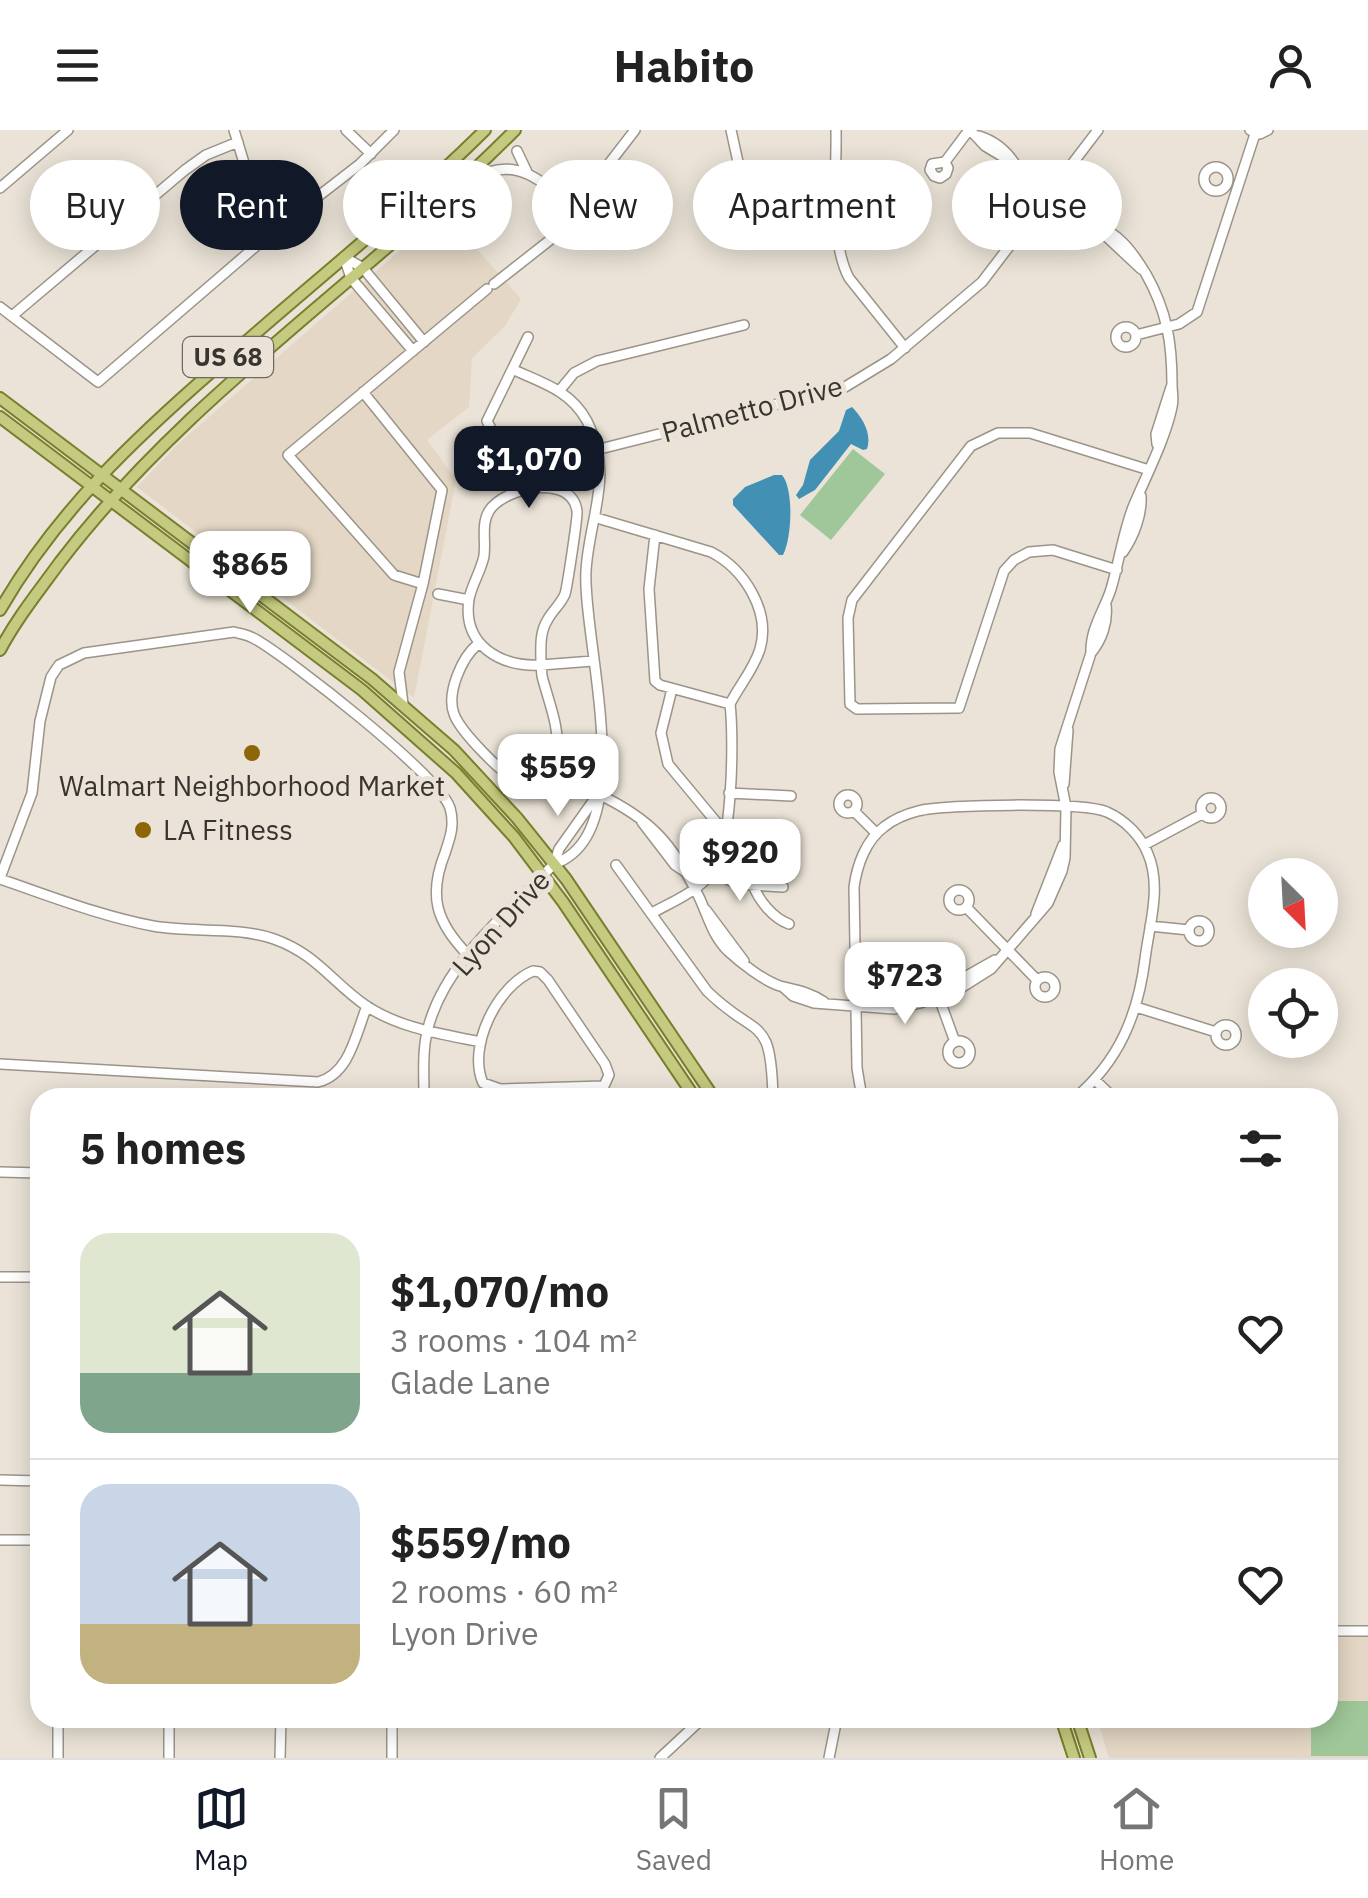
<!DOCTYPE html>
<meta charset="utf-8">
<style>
:root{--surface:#fff;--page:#f2f2f2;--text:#222;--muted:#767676;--line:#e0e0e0;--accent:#111827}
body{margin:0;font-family:"IBM Plex Sans",sans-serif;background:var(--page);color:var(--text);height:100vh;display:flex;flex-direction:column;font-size:38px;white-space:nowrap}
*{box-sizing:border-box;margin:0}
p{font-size:32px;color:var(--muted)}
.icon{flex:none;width:55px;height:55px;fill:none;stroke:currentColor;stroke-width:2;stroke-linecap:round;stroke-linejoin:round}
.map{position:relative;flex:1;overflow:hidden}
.drawer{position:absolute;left:30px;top:958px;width:1308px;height:640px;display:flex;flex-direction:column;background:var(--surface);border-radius:30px;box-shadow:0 5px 25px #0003}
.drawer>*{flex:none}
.hud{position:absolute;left:30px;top:30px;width:1310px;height:90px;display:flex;gap:20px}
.needle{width:65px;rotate:156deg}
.tools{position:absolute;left:1248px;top:728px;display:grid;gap:20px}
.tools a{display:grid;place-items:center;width:90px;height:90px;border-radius:50%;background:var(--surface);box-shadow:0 5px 25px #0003;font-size:50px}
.price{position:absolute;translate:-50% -85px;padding:0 22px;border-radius:20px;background:#fff;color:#222;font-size:32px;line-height:65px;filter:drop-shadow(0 2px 5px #0008)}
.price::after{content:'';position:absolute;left:50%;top:60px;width:30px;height:22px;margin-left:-15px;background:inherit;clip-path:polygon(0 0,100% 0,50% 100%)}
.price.selected{background:var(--accent);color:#fff}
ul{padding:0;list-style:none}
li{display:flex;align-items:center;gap:30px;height:250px;padding:0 50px}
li+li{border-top:2px solid var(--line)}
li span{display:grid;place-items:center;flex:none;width:280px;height:200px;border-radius:30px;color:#555}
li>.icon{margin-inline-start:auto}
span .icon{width:120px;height:120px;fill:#fffc;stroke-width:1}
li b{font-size:42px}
h2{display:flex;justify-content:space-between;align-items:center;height:120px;padding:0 50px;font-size:42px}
.pill{padding:0 35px;border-radius:45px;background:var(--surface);box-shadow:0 5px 25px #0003;font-size:35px;line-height:90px}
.pill.selected{background:var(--accent);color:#fff}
header{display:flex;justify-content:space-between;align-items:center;height:130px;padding:0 50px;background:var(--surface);font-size:45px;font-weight:700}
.tab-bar{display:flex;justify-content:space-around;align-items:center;height:140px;border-top:2px solid var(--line);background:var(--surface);font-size:28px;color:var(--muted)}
.tab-bar a{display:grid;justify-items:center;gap:5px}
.tab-bar .selected{color:var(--accent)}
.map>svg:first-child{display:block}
.built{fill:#e4d7c5}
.green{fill:#9fc799}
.water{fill:#4291b4}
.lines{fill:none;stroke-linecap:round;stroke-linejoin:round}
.minor-casing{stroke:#9b9488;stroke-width:12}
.major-casing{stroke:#797f2c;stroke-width:14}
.minor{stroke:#fff;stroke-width:9}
.major{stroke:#c4ca7f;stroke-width:10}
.poi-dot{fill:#8d6609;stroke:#ebe3d7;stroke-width:4}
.labels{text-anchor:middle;stroke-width:10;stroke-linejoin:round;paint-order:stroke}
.shield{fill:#ebe3d7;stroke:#6e6962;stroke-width:2.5}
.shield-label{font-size:25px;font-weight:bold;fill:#383530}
.street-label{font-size:28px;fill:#383530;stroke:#ebe3d7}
.poi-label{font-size:28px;fill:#383530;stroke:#ebe3d7}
</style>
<header><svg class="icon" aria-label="menu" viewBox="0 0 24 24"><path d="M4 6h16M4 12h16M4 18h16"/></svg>Habito<svg class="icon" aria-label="person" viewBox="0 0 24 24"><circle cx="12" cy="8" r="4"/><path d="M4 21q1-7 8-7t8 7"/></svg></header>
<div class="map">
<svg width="1368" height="1628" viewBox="0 0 1368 1628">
<rect width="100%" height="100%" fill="#ebe3d7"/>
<path class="built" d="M444 82 521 169 505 196 472 228 469 277 427 310 456 350 414 568 137 357 178 314Z
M1368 1507V1628H1109L1097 1588H1328V1508Z"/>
<path class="green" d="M853 319 885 344 831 410 800 385Z
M1328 1571H1368V1626H1311V1588H1328Z"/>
<path class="water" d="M852 277C863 288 872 304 867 319L863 320 851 314 815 360 799 369 796 365 803 355 810 330 839 301 846 280Z
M774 345H782C794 359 792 408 783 425H779L733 375V369L745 357Z"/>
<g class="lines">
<g class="minor-casing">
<path id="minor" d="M234 0 252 59 276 99
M346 0 371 24
M731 0 740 41 741 108
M836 0C837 43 829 110 849 148L905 218
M970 0 985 16 1015 34 1092 93 1141 139
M1250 0 1260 4 1268 0
M979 6C995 11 1006 20 1015 34
M517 21 527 42
M945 32 932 34 930 40 934 46 940 48 946 44 948 38 945 32 969 0
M1204 49a12 12 0 1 1 24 0a12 12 0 1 1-24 0Z
M489 42C524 30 549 58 575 78
M0 58 68 0
M344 127 351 148 413 221
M344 127 363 138 424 212
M494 154 550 110 635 0
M0 177 98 252 276 99 360 34 394 0
M12 186 185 40 206 25 238 12
M1116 207a10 10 0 1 1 20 0a10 10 0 1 1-20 0Z
M1136 205 1179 194 1197 182 1255 4
M514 240C543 253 571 261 587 291 615 345 589 387 586 441 582 509 642 704 554 734
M560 260 574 243 597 231 744 195
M363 262 442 360 423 454
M492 301 487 291 528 207
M1157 314 1156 304 1171 257
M596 320 845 257 891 229 982 152 1098 0
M597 388 711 422C744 439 771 481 760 519 754 539 739 556 730 574
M655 405 649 459 655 551 660 555 730 574
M1123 422C1134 406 1142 385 1141 366
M1117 440 1053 420 1029 422 1014 430 1004 441 959 578 857 579 850 574 848 488 852 470 971 316 998 303H1030L1149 340
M438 464 469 470
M478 514C462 527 446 563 454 584 460 601 503 646 519 651 526 653 535 652 542 648 551 643 556 633 557 622 560 598 548 570 542 546L541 535V534C541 518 539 503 548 489 553 480 561 474 565 464 567 458 578 386 577 381 572 343 504 357 489 381 481 394 486 411 484 426 481 441 472 454 469 469 462 515 500 537 541 535L593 531
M1091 523C1102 510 1108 492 1106 475
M672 559 661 603 668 634 727 705
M403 574 399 542 423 454 394 445 288 325 487 159
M1064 654 1068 600
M729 663 791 666
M598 664C651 689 673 714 699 767 708 786 712 805 728 821 741 833 764 851 780 856 796 860 810 862 824 872
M839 674a9 9 0 1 1 18 0a9 9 0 1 1-18 0Z
M1201 678a10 10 0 1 1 20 0a10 10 0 1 1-20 0Z
M854 681 876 703
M642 692 675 735 684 741
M1144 715 1202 684
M616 735 707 861C758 911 771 882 773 968
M714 742 737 754 783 757
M0 748 32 663 40 591 51 547 59 535 84 523 234 502C242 504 249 505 255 509 290 529 440 646 450 678 455 695 450 708 445 723 428 766 436 792 468 825
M0 749C50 766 100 786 153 796 192 803 236 796 274 809 316 824 331 851 365 875 398 898 442 904 481 912
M753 755C759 771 773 788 789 794
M949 770a10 10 0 1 1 20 0a10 10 0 1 1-20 0Z
M966 777 1037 850
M706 780 744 831
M652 783C672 772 696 762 711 744 733 720 734 608 730 574
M1036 784 1063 715
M1189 801a10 10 0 1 1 20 0a10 10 0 1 1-20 0Z
M1150 796 1189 800
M533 841 540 842 548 850 605 934 609 945 604 956 500 959 483 953C467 917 497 856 533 841Z
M1035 857a10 10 0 1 1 20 0a10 10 0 1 1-20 0Z
M783 857 793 866 814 873 894 879 920 873 961 858 991 839 1048 773 1062 741 1065 728 1066 677 1059 642 1060 619 1091 523C1090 499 1104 481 1111 459 1119 432 1123 403 1133 377 1146 346 1165 310 1172 277 1174 269 1172 263 1172 254 1172 213 1167 181 1146 144 1132 121 1119 103 1092 93
M950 859 958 851 995 830
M938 865 955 912
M870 877 882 872 928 867
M1136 877 1216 902
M1216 905a10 10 0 1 1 20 0a10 10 0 1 1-20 0Z
M948 922a11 11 0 1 1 22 0a11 11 0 1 1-22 0Z
M0 934 318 952C350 944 356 903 367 876
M1095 950 1114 968
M424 968C424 945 422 920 428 898 445 832 509 781 554 734L559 719 598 664
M862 968 857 938 854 757C857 735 866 710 884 697 894 689 906 684 918 681 945 674 1083 672 1107 682 1125 690 1141 706 1148 724 1162 757 1149 796 1145 829 1138 885 1119 931 1075 968
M0 1042 40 1043
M0 1147H40
M0 1350 40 1351
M0 1410H40
M1328 1501H1368
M58 1628V1588
M169 1628V1588
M280 1628 281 1588
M392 1628V1588
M660 1628 703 1588
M829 1628 837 1588"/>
</g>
<g class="major-casing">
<path id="major" d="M0 268 372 549 454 620 517 688 566 749 714 968
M0 287 362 560 456 643 514 707 563 772 695 968
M0 480C55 384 134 309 217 237 306 158 400 84 485 0
M0 520C17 488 39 461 60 432 188 264 367 149 515 0
M1061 1588 1074 1628
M1077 1588 1090 1628"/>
</g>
<use href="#minor" class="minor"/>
<use href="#major" class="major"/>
</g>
<g class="poi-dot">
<circle cx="252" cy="623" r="10"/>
<circle cx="143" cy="700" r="10"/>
</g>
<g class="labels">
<rect class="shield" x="183" y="207" width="90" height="40" rx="8"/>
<g class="shield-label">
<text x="228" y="236">US 68</text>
</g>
<g class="street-label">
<text transform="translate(752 279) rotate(-15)" y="10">Palmetto Drive</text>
<text transform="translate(501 793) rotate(-48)" y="10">Lyon Drive</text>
</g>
<g class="poi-label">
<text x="252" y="666">Walmart Neighborhood Market</text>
<text x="163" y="710" text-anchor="start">LA Fitness</text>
</g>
</g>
</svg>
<div class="tools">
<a><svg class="needle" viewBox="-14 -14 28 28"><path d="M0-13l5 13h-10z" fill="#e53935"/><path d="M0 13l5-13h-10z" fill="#767676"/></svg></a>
<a><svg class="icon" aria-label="locate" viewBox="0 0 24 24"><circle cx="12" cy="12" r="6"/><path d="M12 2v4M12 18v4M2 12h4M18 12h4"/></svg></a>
</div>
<b class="price selected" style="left:529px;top:381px">$1,070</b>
<b class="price" style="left:250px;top:486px">$865</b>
<b class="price" style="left:558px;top:689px">$559</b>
<b class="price" style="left:740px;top:774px">$920</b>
<b class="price" style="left:905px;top:897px">$723</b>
<div class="hud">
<a class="pill">Buy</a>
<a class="pill selected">Rent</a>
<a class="pill">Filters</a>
<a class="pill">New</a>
<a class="pill">Apartment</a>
<a class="pill">House</a>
</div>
<section class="drawer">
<h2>5 homes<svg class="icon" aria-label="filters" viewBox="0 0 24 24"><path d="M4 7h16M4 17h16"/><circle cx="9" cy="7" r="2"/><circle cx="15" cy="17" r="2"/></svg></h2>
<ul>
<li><span style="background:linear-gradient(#dfe7d0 70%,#7fa58c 0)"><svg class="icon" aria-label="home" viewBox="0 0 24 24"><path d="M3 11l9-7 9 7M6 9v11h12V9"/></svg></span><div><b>$1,070/mo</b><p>3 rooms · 104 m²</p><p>Glade Lane</p></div><svg class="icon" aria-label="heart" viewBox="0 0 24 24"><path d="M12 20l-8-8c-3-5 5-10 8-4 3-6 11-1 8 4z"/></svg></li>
<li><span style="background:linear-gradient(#c9d6e8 70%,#c2b280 0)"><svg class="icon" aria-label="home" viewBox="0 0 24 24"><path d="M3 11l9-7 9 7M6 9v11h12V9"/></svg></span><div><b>$559/mo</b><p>2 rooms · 60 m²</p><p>Lyon Drive</p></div><svg class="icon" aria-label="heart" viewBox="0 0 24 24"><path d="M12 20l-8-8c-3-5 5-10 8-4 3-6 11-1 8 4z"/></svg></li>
</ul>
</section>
</div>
<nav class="tab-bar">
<a class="selected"><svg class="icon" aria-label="map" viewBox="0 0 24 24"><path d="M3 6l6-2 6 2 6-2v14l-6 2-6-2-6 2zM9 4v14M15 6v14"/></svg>Map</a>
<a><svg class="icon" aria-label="saved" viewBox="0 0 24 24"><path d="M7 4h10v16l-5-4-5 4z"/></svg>Saved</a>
<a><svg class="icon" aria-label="home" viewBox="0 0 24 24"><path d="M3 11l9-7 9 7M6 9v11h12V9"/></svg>Home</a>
</nav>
